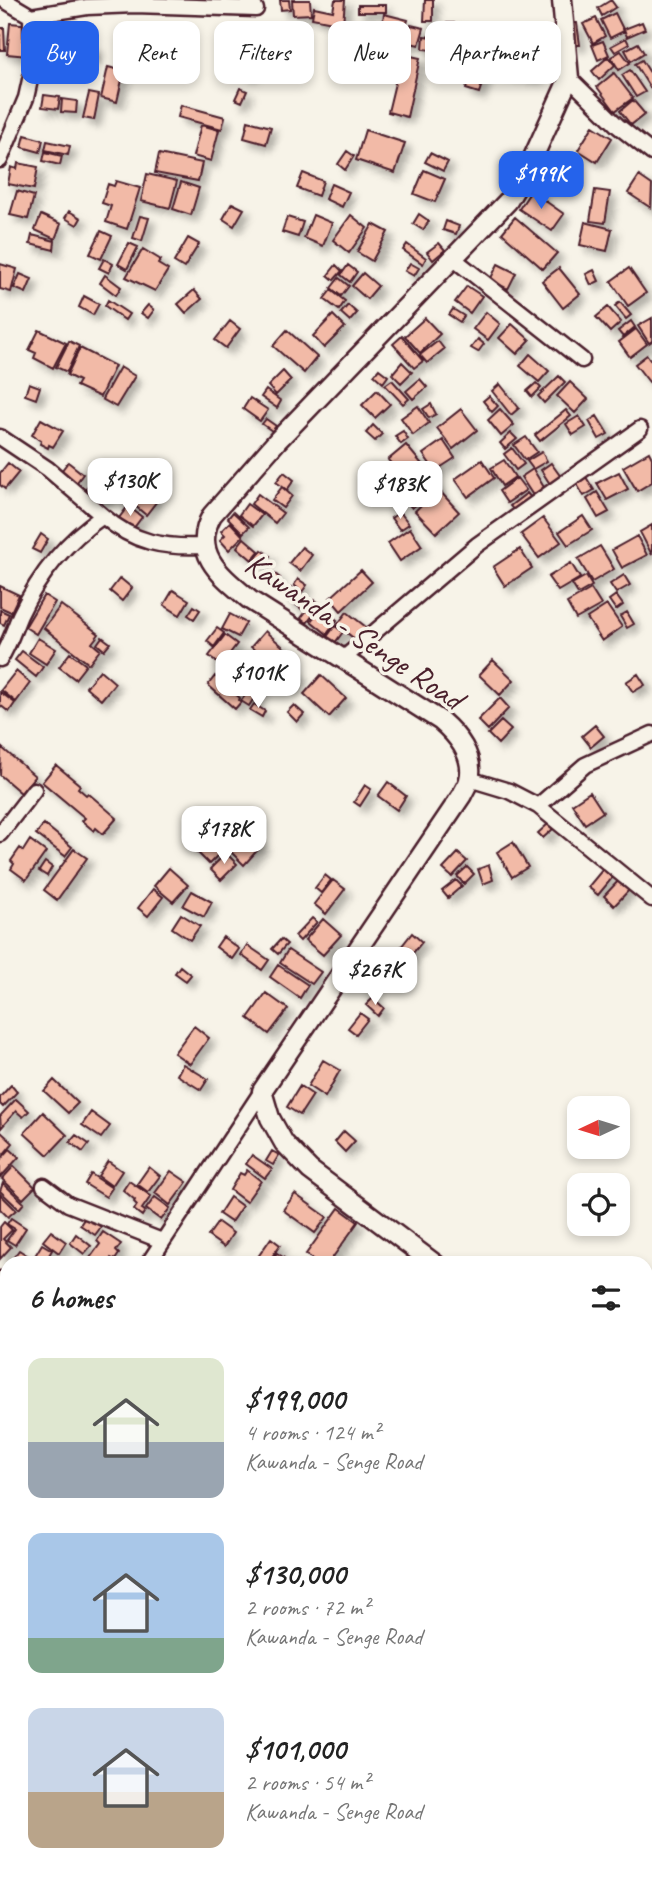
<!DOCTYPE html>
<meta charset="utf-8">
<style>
:root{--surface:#fff;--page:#f6f6f6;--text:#222;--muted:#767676;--accent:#2563eb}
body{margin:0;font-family:Caveat,sans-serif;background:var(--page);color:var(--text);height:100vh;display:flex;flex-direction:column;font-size:26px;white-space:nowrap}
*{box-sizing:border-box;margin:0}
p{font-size:23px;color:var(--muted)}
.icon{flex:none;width:38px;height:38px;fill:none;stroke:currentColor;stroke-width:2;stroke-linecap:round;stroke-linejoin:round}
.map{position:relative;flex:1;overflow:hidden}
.drawer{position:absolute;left:0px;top:1256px;width:653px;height:625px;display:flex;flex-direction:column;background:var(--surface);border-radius:21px 21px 0 0;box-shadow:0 4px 10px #0003}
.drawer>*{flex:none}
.guide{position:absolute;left:21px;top:21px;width:611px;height:63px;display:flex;gap:14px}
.needle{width:46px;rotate:266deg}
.buttons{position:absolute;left:567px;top:1096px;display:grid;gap:14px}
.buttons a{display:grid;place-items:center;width:63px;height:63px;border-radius:14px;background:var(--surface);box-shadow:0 4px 10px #0003;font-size:35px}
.price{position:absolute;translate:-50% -60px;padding:0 16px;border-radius:14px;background:#fff;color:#222;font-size:23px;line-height:46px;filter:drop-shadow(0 2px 4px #0008)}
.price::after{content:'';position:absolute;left:50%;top:42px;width:21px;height:16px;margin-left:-10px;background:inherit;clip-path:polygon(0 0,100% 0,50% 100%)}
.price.current{background:var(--accent);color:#fff}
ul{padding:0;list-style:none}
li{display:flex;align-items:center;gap:21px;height:175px;padding:0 28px}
li span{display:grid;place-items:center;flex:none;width:196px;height:140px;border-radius:14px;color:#555}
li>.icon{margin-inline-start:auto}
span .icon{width:84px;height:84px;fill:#fffc;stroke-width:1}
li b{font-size:30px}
h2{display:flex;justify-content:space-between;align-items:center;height:84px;padding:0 28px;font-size:30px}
.chip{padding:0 24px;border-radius:14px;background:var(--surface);box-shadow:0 4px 10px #0003;font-size:24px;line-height:63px}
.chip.current{background:var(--accent);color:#fff}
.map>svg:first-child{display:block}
.building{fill:#f2baa7;stroke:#4a1f2b;stroke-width:2;filter:url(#shadow)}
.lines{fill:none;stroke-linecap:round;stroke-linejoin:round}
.minor-casing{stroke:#4a1f2b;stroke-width:19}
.tertiary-casing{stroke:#4a1f2b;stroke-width:23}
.minor{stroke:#f7f3e8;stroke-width:14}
.tertiary{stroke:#f7f3e8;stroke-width:18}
.labels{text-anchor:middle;stroke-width:7;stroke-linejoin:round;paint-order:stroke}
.street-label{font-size:33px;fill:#4a1f2b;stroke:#f7f3e8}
</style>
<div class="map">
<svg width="652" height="1881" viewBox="0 0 652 1881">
<defs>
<filter id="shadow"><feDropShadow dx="6" dy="6" stdDeviation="3.5" flood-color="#0004"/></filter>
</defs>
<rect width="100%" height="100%" fill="#f7f3e8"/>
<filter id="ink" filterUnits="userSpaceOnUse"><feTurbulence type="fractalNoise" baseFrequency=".0143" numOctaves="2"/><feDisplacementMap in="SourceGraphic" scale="14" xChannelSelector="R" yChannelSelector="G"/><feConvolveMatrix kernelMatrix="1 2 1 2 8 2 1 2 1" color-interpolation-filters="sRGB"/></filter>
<g filter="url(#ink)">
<path class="building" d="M280 0H289L290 9 281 10Z
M292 0H310L311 14 293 15Z
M335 0H345L343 24 312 18 314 7 333 11Z
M425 0H433V21H424Z
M611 0 616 7 602 16 598 8Z
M358 5H386V12H358Z
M615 13 624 31 610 38 601 20Z
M384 14 408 20 405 30 382 25Z
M596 18 605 36 593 43 583 24Z
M642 22 645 29 627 37 624 29Z
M10 23 31 25 28 56 7 54Z
M356 23 399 32 397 44 354 35Z
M444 23H461L460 30H444Z
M571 23H577L580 45H573Z
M411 25 424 28 419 45 406 42Z
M0 28H4L5 50H0Z
M276 28 288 34 271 69 259 63Z
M49 35 71 40 66 59 44 54Z
M424 36 432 37 431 50 423 49Z
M470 36V55L452 56 451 37Z
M626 38 629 44 615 52 611 46Z
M603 41 609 55 598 60 592 45Z
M79 43 97 48 94 59 77 55Z
M514 43 530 45 528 66 512 64Z
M534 43 549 45 546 69 531 67Z
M638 43 644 53 631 61 625 50Z
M239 44 260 54 250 75 229 64Z
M621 51 630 63 619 70 611 57Z
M402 54 420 58 407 117 388 112Z
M608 57 615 65 599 80 592 71Z
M642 60 652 76V87L650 88 635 64Z
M500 65 537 70 536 77 499 73Z
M108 67 124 71 117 102 101 98Z
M472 68 486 72 479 93 466 89Z
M630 70 645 92 636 97 622 75Z
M614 73 633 98 615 111 597 87Z
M240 88 247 91 242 102 235 99Z
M89 93 99 95 94 120 83 118Z
M44 95 60 97 58 109 42 107Z
M62 99 77 101 76 113 61 112Z
M633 100 645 114 631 125 620 111Z
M181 105 225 117 222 129 178 117Z
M248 121 271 127 266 144 244 138Z
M201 125 219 130 211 161 193 156Z
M593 126 612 138 597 162 578 150Z
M365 130 405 143 395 173 356 160Z
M25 135 43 140 40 152 22 147Z
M47 141 70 146 68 155 45 150Z
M347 151 354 156 345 170 338 164Z
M45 152 62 156 60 165 43 161Z
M430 153 448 162 443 171 425 162Z
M159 154 202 163 198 181 155 173Z
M557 154 571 165 555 185 541 173Z
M18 163 38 167 34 189 8 184 11 167 17 169Z
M424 170 445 179 435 202 414 194Z
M303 173 323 181 318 196 297 188Z
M147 174 177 181 170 208 141 201Z
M639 176 652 185 651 208 628 193Z
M116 181 140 188 127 229 106 222 111 206 102 203 108 184 114 186Z
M181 182 199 188 191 215 173 209Z
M331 184 349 192 342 207 325 199Z
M595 190 610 192 605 223 590 221Z
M17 191 34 196 28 219 10 215Z
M531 191 564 214 552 231 519 209Z
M232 203 244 209 234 226 223 219Z
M69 211 81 218 77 225 65 218Z
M419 214 429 221 423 230 413 224Z
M41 215 61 224 55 239 35 230Z
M313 215 332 223 323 246 304 238Z
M351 215 367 228 349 253 333 240Z
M140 216 149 218 142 241 133 238Z
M287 217 303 222 298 237 282 232Z
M515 217 557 253 543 269 502 233Z
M446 221 459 226 456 234 443 230Z
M585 222 612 229 607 251 580 245Z
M373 224 388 232 372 261 357 252Z
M101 231 112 236 101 259 90 254Z
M32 235 55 241 54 250 30 244Z
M188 238 199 244 184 268 174 262Z
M129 243 138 247 127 269 118 264Z
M439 243 445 250 433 260 427 252Z
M407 244 426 258 423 264 403 250Z
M143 249 161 260 158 264 168 270 155 291 126 277Z
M104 259 113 264 109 273 99 268Z
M410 263 419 268 414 276 405 271Z
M0 264 17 269 11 292 0 289Z
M498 264 516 273 508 289 490 280Z
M336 265 342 271 334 280 328 275Z
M348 265 357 272 350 282 341 275Z
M559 268 580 294 563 308 542 281Z
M629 268 646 293 628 306 611 281Z
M594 270 599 281 591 285 586 274Z
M363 273 378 286 367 299 352 286Z
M20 274 32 279 26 293 14 288Z
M105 275 121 287 116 295 100 283Z
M339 278 349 286 341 296 331 288Z
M467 286 482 296 470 313 455 302Z
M194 290 202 299 186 313 178 304Z
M331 290 345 301 339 310 324 299Z
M84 296 99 304 93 315 79 307Z
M108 300 129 314 125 320 105 306Z
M620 302 631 315 626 319 615 306Z
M148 305 154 310 148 318 141 313Z
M348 305 357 313 350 321 341 313Z
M608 307 621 322 610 332 596 317Z
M453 309 464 316 460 322 449 315Z
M486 312 500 324 488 340 473 329Z
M333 315 345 327 324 348 313 336Z
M425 318 440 334 420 353 405 336Z
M652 318V341L649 343 638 326Z
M230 321 240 329 226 348 215 340Z
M631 321 635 327 623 337 618 331Z
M512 324 530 340 517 354 499 338Z
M636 329 647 344 630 357 619 342Z
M39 330 66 343 53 368 34 358 36 353 29 350Z
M287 330 317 357 304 373 273 346Z
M402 336 423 361 414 368 393 344Z
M478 339 484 344 478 352 471 348Z
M69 341 79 346 67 372 56 367Z
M438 341 444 349 427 363 420 355Z
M80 348 115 366 100 397 76 386 79 381 67 375Z
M530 354 549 371 539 382 520 366Z
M647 355 652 362V380L649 382 635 364Z
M402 362 412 372 401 383 392 374Z
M120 367 135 376 116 407 102 399Z
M379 369 388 376 383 383 374 375Z
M283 371 291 380 276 395 268 386Z
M559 376 565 382 544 403 538 396Z
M420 379 427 387 413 399 406 391Z
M392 380 409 399 403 404 385 385Z
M570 382 588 399 575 413 557 396Z
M29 383 40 387 36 399 25 395Z
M536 383 541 388 532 397 527 391Z
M500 384 519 408 511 415 492 391Z
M266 390 281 401 277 408 261 397Z
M377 390 390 404 375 418 362 405Z
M489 396 498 406 492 412 483 401Z
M250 398 268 410 260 421 243 409Z
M431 404 436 414 429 418 423 409Z
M418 406 429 423 413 435 401 418Z
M461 409 477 430 453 449 437 428Z
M500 409 514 425 501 436 488 420Z
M566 410 571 416 540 441 535 435Z
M579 416 586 427 573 435 566 424Z
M597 416 608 434 599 439 589 421Z
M41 419 63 431 53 447 49 445 48 448 40 444 41 441 32 435Z
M266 419 276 426 272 431 262 424Z
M373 425 382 434 375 441 366 433Z
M403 431 408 439 401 444 395 436Z
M511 433 517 439 505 449 500 443Z
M526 437 537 452 525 460 514 445Z
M443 440 455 458 435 471 423 454Z
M406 445 431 475 413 490 388 460Z
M512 448 524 464 516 470 504 454Z
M542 452 547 461 533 469 527 461Z
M649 452 652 458V482L637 491 623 467Z
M482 460 494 478 468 497 455 479Z
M504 460 515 477 502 486 491 468Z
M68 462 83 474 74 486 59 474Z
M8 463 19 472 5 489 0 485V473Z
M551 463 561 477 550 484 541 470Z
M533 469 545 489 534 497 521 477Z
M99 471 116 484 103 501 86 488Z
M284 472 294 480 287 490 276 482Z
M619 472 628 489 607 500 597 483Z
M586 477 594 490 584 496 576 483Z
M430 478 437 486 412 508 405 500Z
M517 478 526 490 507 503 499 491Z
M282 487 292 496 283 508 272 500Z
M438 489 459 512 436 533 415 511Z
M145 491 157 501 146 515 134 505Z
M597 492 609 512 598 518 587 499Z
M527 493 532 499 515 512 510 506Z
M258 494 283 513 275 523 251 504Z
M247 504 262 515 253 526 239 515Z
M128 506 142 517 133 529 119 518Z
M233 512 249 527 243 533 228 518Z
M400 512 409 524 400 530 391 518Z
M583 516 592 530 568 545 559 532Z
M543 518 561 542 539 558 521 534Z
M230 522 243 536 229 550 220 540 225 535 221 531Z
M652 525V555L640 532Z
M410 528 422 546 400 561 388 543Z
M41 534 48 539 40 553 32 549Z
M637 536 647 555 622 568 612 550Z
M244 538 259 551 252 560 237 547Z
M600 546 614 569 592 582 578 559Z
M302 547 312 555 300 571 289 563Z
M520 549 532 568 505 586 493 567Z
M262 550 270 556 262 567 254 561Z
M571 563 580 578 558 591 548 577Z
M270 570 280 578 275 584 265 576Z
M361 570 372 582 341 611 330 598Z
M624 575 630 585 616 593 610 584Z
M586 576 592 586 578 594 572 584Z
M120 578 132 588 122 601 110 591Z
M298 579 307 585 302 592 294 585Z
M0 586 19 595 11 612 0 607Z
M291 587 309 601 303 610 284 596Z
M591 589 601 605 576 619 567 603Z
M173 590 189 600 180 615 164 605Z
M44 595 55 602 36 634 25 627Z
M616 595 623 605 616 610 609 600Z
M315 600 321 604 307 623 301 618Z
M61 605 99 634 92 643 100 650 89 664 44 628Z
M607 605 622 627 602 641 587 618Z
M194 606 200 610 194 619 188 615Z
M321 608 337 620 327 634 311 621Z
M0 610 9 614 4 625 0 623Z
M347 612 366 627 356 640 337 625Z
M627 612 634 624 627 628 620 616Z
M230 614 246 623 238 637 222 629Z
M335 626 343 632 334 644 326 638Z
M217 628 224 633 214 647 207 641Z
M265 631 289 652 275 668 251 647Z
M225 635 237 644 221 665 209 656Z
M102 637 110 643 104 650 97 644Z
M38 638 56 649 46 664 29 653Z
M22 651 43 667 36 677 15 660Z
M70 653 86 665 75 679 59 667Z
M248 658 269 674 256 691 236 675Z
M493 660 514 680 500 695 479 675Z
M291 668 301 675 292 688 282 681Z
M100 670 115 683 101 700 86 687Z
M16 671 30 683 16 702 1 690Z
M638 674 645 685 633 692 626 682Z
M321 675 346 698 329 717 304 694Z
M215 676 240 698 239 700 241 702 235 709 208 685Z
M249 690 256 695 249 706 241 701Z
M0 692 15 703 9 712 0 705Z
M500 698 509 708 488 730 478 720Z
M254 704 265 711 262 717 250 710Z
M294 705 304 714 297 722 287 712Z
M501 721 511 730 498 744 488 734Z
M595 725 604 736 591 747 582 736Z
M1 747 35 776 21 793 0 775Z
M56 765 80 785 78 788 86 795 88 793 117 818 103 834 96 828 94 831 82 821 85 818 42 782Z
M388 782 406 796 397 810 378 796Z
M365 785 371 789 360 806 354 802Z
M590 792 603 812 585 824 572 804Z
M44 824 72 847 65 856 36 834Z
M548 824 553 829 543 838 538 833Z
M248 831 263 844 244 865 230 851Z
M207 833 223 850 209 864 192 847Z
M30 840 46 852 26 880 11 869 14 864 11 861 20 848 23 851Z
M513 842 528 867 512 877 497 852Z
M74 849 87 858 57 900 44 890Z
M226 853 237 864 221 880 210 869Z
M458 853 467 861 452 877 443 869Z
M45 862 52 867 47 876 39 871Z
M489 865 493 880 483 884 478 869Z
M467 867 474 874 464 884 457 876Z
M169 868 188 885 173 902 154 886Z
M603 869 613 877 598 895 588 887Z
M325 875 331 880 321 893 315 888Z
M621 878 631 888 614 906 604 896Z
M333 880 345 889 326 914 314 904Z
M456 880 462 886 448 898 442 891Z
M153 889 163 897 148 916 138 908Z
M192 891 212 902 204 917 183 906Z
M181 914 200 926 190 940 172 928Z
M312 918 317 922 300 941 295 936Z
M323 919 341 935 323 955 305 940Z
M412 933 422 942 407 960 397 952Z
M223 937 239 949 232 959 216 947Z
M281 939 287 944 278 954 272 949Z
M247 945 269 960 262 970 241 955Z
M288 950 321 972 312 984 280 963Z
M278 965 308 985 300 998 270 977Z
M180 966 191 975 186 981 175 973Z
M266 993 288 1009 269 1034 248 1018Z
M373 998 384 1008 378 1016 366 1005Z
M360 1013 368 1019 356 1034 348 1028Z
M194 1026 209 1038 190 1064 174 1053Z
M323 1060 340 1070 325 1097 308 1086Z
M183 1064 208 1079 201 1090 177 1075Z
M54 1080 78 1103 68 1113 44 1091Z
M11 1085 17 1092 3 1107 0 1104V1097Z
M300 1086 313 1095 300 1115 287 1107Z
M16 1099 29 1111 23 1117 16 1111 1 1128 0 1116Z
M43 1112 67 1135 48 1155 24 1133Z
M91 1112 110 1126 101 1138 82 1125Z
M0 1131 13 1143 4 1154 0 1151Z
M344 1131 355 1141 345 1152 335 1142Z
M76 1135 89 1144 83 1152 70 1142Z
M10 1149 19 1157 0 1178V1160Z
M272 1151 279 1155 273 1165 266 1161Z
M252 1155 272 1169 265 1178 246 1164Z
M108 1161 122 1171 112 1186 98 1176Z
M14 1166 35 1187 23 1199 2 1179Z
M149 1167 160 1176 148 1192 137 1184Z
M247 1170 261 1181 246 1202 230 1190 240 1173 244 1175Z
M171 1171 187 1182 170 1205 155 1193Z
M91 1174 112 1188 106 1197 85 1184Z
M129 1181 151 1196 142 1209 145 1211 142 1216 134 1210 137 1205 134 1202 135 1200 123 1190Z
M3 1183 24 1203 19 1209 0 1191Z
M0 1194 16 1210 8 1217 0 1209Z
M295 1194 327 1217 315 1233 283 1210Z
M155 1197 170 1208 161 1220 146 1209Z
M230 1197 242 1206 231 1222 219 1214Z
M339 1208 358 1222 328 1264H318L306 1254Z
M86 1216 101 1227 95 1235 80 1225Z
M11 1218 26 1228 15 1245 7 1240 15 1229 7 1224Z
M4 1222 12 1230 3 1239 11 1247 0 1259V1227Z
M218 1222 233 1233 224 1247 208 1236Z
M51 1231 66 1242 59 1253 43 1241Z
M103 1232 121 1244 116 1251 119 1254 115 1260 111 1258 108 1264H98L90 1258 100 1244 97 1241Z
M76 1234 91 1246 84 1254 70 1243Z
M271 1238 280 1245 267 1264H253Z
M42 1244 52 1250 44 1264H30Z
M19 1250 30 1257 25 1264 14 1257Z
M277 1253 287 1260 285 1264H269Z
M0 1769 7 1780V1802L4 1805 0 1799Z
M7 1866V1874H38L28 1881H7L0 1871Z
M118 1874H137L138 1876 130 1881H123Z
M149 1874H167L169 1877 163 1881H140Z"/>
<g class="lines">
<g class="minor-casing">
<path id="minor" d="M4 0 31 16 87 7 135 5 256 9
M569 78 618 126 652 153
M0 160 26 98 32 71 31 16
M454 259 582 360
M0 437 48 469 103 516
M344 658 477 545 640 429
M0 659C9 645 14 629 20 615 39 575 66 541 103 516 134 543 164 548 204 546
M469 779 509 791 538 806 652 899
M538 806 585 765 652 734
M0 834 34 790
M44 1186 68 1204 162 1241
M148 1264 262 1091
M0 1279 7 1285
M0 1480 7 1470
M0 1535 7 1541
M78 1881 86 1874"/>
</g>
<g class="tertiary-casing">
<path id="tertiary" d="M435 1264 310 1170 284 1143 270 1118 262 1091 462 795C464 790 468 785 469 780 475 756 457 735 441 721L250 600C223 577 190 554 212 515L278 440 508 201 531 162 569 78 562 0
M646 1426 652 1431"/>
</g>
<use href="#minor" class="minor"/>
<use href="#tertiary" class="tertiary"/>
</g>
</g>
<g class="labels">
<g class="street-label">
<text transform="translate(355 630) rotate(34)" y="12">Kawanda - Senge Road</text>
</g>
</g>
</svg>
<div class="buttons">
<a><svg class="needle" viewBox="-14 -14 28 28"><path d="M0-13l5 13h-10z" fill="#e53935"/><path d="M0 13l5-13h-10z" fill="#767676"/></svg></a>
<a><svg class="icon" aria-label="locate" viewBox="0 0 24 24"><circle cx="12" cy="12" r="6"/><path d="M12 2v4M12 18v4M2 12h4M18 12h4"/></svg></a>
</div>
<b class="price current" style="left:541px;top:211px">$199K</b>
<b class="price" style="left:130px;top:518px">$130K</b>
<b class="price" style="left:400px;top:521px">$183K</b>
<b class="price" style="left:258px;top:710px">$101K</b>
<b class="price" style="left:224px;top:866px">$178K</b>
<b class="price" style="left:375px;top:1007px">$267K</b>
<div class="guide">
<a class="chip current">Buy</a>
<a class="chip">Rent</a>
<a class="chip">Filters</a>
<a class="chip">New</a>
<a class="chip">Apartment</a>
</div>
<section class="drawer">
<h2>6 homes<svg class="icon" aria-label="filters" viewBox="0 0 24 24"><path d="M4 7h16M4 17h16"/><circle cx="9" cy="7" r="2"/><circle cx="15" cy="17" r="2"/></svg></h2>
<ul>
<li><span style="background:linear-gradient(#dfe7d0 60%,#9aa5b1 0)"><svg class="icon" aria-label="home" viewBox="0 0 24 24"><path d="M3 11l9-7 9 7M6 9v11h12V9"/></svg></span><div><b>$199,000</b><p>4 rooms · 124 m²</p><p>Kawanda - Senge Road</p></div></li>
<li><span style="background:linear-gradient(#a9c7e8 75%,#7fa58c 0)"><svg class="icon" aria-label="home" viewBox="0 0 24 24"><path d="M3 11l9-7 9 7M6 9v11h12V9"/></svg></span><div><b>$130,000</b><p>2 rooms · 72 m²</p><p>Kawanda - Senge Road</p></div></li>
<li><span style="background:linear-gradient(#c9d6e8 60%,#b9a48a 0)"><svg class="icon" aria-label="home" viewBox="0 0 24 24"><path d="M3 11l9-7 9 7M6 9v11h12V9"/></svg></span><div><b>$101,000</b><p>2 rooms · 54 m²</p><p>Kawanda - Senge Road</p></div></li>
</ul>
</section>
</div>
